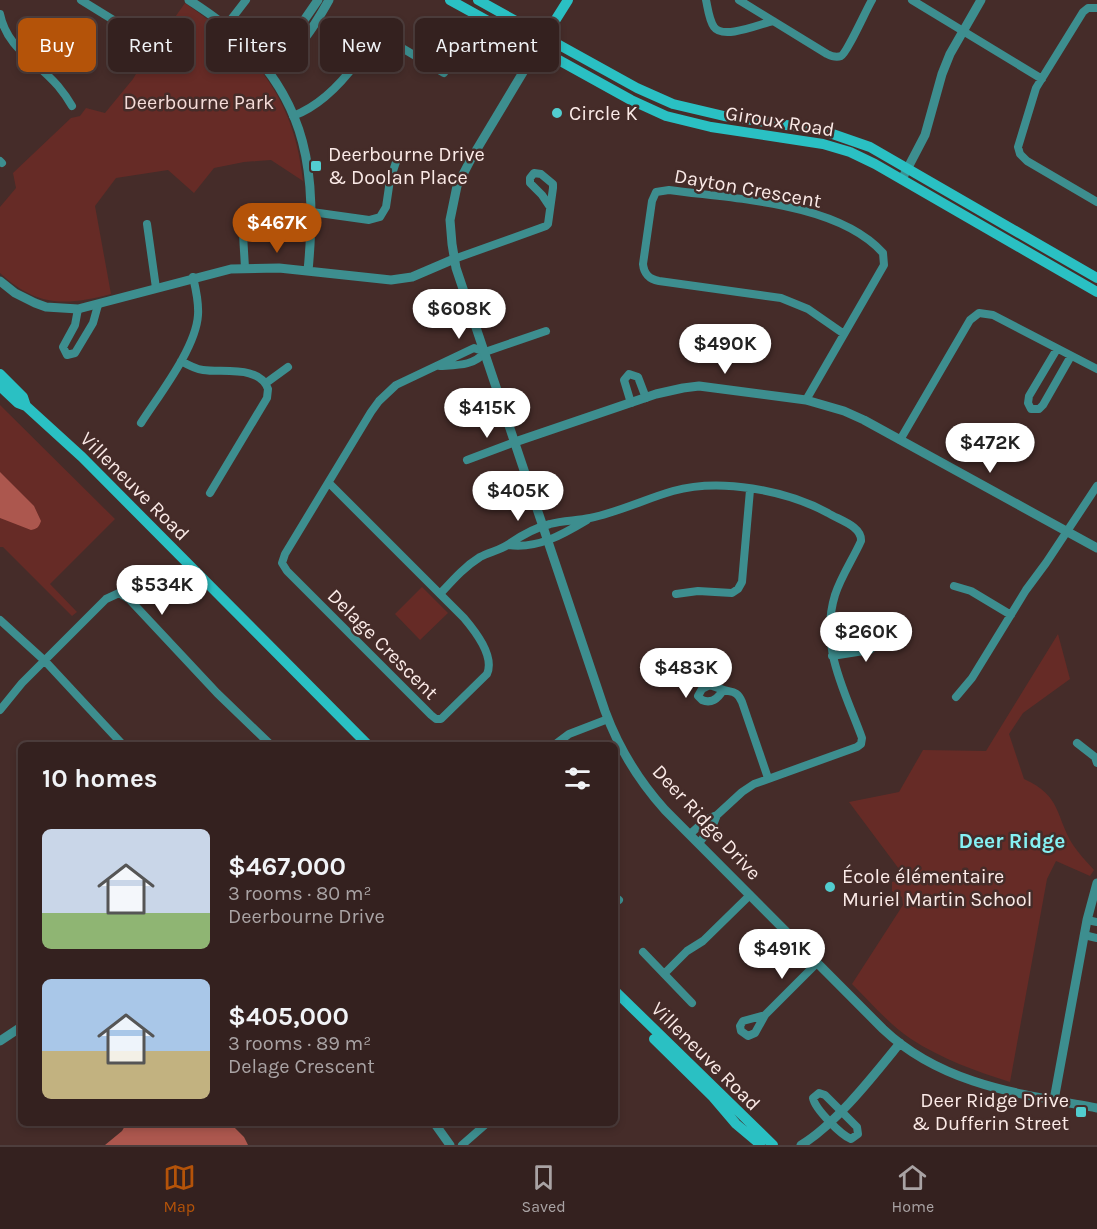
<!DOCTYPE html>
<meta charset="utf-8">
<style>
:root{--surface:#34211f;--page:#3c2928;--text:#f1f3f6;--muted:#a9a3a4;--line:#4e3e3d;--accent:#b45309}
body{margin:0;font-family:Karla,sans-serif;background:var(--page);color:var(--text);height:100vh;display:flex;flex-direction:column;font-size:22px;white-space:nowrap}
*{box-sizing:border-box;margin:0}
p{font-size:20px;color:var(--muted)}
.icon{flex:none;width:33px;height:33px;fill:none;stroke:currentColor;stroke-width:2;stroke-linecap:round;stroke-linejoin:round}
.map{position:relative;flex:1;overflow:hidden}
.side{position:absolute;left:18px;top:742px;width:600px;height:384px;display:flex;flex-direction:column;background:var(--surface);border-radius:9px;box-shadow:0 3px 9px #0003,0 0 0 2px var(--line)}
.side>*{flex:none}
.banner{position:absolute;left:18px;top:18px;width:600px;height:54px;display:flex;gap:12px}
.price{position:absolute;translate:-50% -51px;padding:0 14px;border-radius:21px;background:#fff;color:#222;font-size:20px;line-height:39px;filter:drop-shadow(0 2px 3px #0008)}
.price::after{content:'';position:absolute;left:50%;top:36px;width:18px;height:14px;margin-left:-9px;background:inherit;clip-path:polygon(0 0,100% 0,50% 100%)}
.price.current{background:var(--accent);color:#fff}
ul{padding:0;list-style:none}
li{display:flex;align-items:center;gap:18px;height:150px;padding:0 24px}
li span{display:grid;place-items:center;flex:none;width:168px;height:120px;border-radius:9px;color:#555}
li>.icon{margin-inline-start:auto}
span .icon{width:72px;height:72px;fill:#fffc;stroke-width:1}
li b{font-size:26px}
h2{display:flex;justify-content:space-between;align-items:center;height:72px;padding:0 24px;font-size:26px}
.tag{padding:0 21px;border-radius:9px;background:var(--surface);box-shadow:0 3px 9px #0003,0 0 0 2px var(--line);font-size:21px;line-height:54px}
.tag.current{background:var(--accent);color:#fff}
.tab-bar{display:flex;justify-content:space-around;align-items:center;height:84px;border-top:2px solid var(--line);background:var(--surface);font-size:16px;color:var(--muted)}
.tab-bar a{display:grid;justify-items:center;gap:3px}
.tab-bar .current{color:var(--accent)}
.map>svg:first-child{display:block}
.green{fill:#662b26}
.water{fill:#ac574e}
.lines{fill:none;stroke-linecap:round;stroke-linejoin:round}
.minor{stroke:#3d8e8f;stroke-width:8}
.tertiary{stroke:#3d8e8f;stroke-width:9}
.secondary{stroke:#2ac0c3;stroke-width:10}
.poi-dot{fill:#52cdcf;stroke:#452c29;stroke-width:2}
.labels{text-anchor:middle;stroke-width:5;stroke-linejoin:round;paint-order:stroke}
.park-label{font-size:20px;fill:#f5dbd8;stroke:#452c29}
.poi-label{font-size:20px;fill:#fbeae7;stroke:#452c29;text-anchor:start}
.street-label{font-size:20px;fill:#fbeae7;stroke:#452c29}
.neighbourhood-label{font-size:21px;font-weight:bold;fill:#85f1f3;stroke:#452c29}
</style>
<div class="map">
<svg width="1097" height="1145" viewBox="0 0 1097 1145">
<rect width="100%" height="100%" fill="#452c29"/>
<path class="green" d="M185 3C253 50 294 96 303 181L271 160 244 162 214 168 194 193 168 170 116 178 95 206 111 294C65 306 37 307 0 273V207L16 188 13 173 71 118 80 116 86 108 105 113 133 79 143 62 140 53 147 48 149 41 159 40Z
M0 405 115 519 50 584 77 612 72 616 3 547H0Z
M422 587 448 613 420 640 395 614Z
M1058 634 1070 679 1023 713 1009 734 1024 779C1062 796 1055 816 1073 845 1079 854 1087 862 1094 870L1090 876 1056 861 1047 879 1010 1082C975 1071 942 1059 911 1039 889 1024 871 1003 852 984L903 905 902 897 892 891V882L900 880 899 869 849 802 899 792 923 750 986 751Z"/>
<path class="water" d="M0 472 34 506 41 521C39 527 37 529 31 530L0 518Z
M126 1124H231L244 1137 248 1145H105L122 1131Z"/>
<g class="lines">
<path class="minor" d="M81 0 115 21 136 42
M706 0C708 9 709 20 714 27 723 40 760 24 773 21
M739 0 827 54C831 56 836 58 841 56 847 53 866 10 872 0
M912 0 1042 79
M1097 8H1088L1083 12 1036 88 1018 147 1020 154 1027 161 1097 202
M0 14C7 49 37 61 58 86 63 92 68 99 72 106
M226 26 246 0
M293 116C320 106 340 85 357 62 363 54 368 43 377 37L387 39 444 73
M0 161 2 163
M312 212 369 220 380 217 386 207 390 180 396 162
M147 224 156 288
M454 259 546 226 548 224 553 188V184L541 174 534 173 530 178V183L542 195 550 207
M245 268 243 234 248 214
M78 309 75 325 63 347 67 355 75 353 93 323 98 305
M1057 349 1029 396 1028 403 1031 409H1039L1043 405 1071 356
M485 352 546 331
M181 361C188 365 195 369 203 370 222 373 260 365 268 389L267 398 210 493
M440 366C457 365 474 366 485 352
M266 383 288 367
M806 400 884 265 883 253C837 202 733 199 669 190L656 192 652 201 643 264C644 274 649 279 659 281L781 298 808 309 844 334
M631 403 624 380 629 374 638 377 646 398
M141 423C159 395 196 348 198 315 199 302 196 290 193 277
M900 440 970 320 979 313 993 315 1097 369
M467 460 515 442
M329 483 464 618C475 631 495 656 487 674L441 719H436L431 715 287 571 282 563 285 554 371 412 379 401 396 385 474 348 485 352
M508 545C538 549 562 535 587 520
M954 586 971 591 1011 615
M440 594C452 581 464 567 480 557 489 552 501 550 509 544 522 535 534 528 550 524 563 520 577 521 590 518 619 512 645 499 673 491 720 478 786 490 828 513 839 520 862 526 861 541 853 559 841 576 835 595 819 647 845 691 862 738L861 744 857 747 754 784 742 792 717 815 707 819 690 834
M676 594 698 591 732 593 738 589 742 582 750 490
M0 620 45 661 124 746
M830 640 869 635 872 636 876 641 875 646 870 650 832 656
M723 690C718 699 711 704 702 700L698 696 702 689 710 685C714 686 717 688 721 689 730 693 737 689 742 702L768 778
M956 697 972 678 1026 590 1046 563 1097 486
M0 710 22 683 106 599 119 593 129 599 217 693 272 746
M1077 743 1095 757 1097 763
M553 746 569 734 608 719
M699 843 713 825 717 815
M615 897 619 900
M1087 920 1097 922
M1084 935 1097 938
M643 952 692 1003
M664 974 687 951 703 941 750 895
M765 1015 743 1021 740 1026 741 1031 748 1036 755 1033 765 1015 817 963
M819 1093 825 1095 857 1127 858 1134 851 1139C841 1135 815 1109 813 1098Z
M462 1145 486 1124"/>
<path class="tertiary" d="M189 0C204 10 220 20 233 33 309 101 317 175 308 271
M537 49 471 159 457 186 450 220 452 244 456 268 605 711C619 749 638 780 665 810L883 1029C942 1085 1020 1094 1097 1108
M265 67C295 60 315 25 329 0
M265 67 270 57 296 32 318 0
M902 179 925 135 942 74 950 54 981 0
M0 281 15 293 35 303 46 307 78 309 231 269 279 268 391 280 412 277 454 259
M515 442 656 394 683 388 699 386 806 400 844 411 864 420 1097 548
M0 1041 21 1027
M1054 1100 1087 920 1097 883
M435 1124 450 1145
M801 1145C836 1124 874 1075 900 1043"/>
<path class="secondary" d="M450 0 631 100 666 116 711 127 823 144 850 152 875 164 1097 292
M478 0 637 88 673 104 724 116 821 130 870 147 1097 278
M541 43 568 0
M0 374 23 397 26 406
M0 386 18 403 26 406 82 457 369 746
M615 991 773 1145
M654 1039 713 1097 736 1124 760 1144"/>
</g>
<g class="poi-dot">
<circle cx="557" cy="113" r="6"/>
<rect x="310" y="160" width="12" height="12" rx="3"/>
<circle cx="830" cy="887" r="6"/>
<rect x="1075" y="1106" width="12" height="12" rx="3"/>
</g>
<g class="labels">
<g class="park-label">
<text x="199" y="109">Deerbourne Park</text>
</g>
<g class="poi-label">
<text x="569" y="120">Circle K</text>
<text x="328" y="161">Deerbourne Drive<tspan x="328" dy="23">&amp; Doolan Place</tspan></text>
<text x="842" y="883">École élémentaire<tspan x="842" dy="23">Muriel Martin School</tspan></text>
<text x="1069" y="1107" text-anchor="end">Deer Ridge Drive<tspan x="1069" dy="23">&amp; Dufferin Street</tspan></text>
</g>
<g class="street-label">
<text transform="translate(780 121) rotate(9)" y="7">Giroux Road</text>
<text transform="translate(748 188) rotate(10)" y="7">Dayton Crescent</text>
<text transform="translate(135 486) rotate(45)" y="7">Villeneuve Road</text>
<text transform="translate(383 644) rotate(45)" y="7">Delage Crescent</text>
<text transform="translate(707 822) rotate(47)" y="7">Deer Ridge Drive</text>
<text transform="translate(706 1056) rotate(45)" y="7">Villeneuve Road</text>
</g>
<g class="neighbourhood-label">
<text x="1012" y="848">Deer Ridge</text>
</g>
</g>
</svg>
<b class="price current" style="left:277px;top:254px">$467K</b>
<b class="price" style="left:459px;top:340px">$608K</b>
<b class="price" style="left:725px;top:375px">$490K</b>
<b class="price" style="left:487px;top:439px">$415K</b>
<b class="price" style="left:990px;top:474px">$472K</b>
<b class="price" style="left:518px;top:522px">$405K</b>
<b class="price" style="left:162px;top:616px">$534K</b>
<b class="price" style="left:866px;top:663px">$260K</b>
<b class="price" style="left:686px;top:699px">$483K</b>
<b class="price" style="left:782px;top:980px">$491K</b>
<div class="banner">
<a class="tag current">Buy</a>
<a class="tag">Rent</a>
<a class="tag">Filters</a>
<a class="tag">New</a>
<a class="tag">Apartment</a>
</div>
<section class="side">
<h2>10 homes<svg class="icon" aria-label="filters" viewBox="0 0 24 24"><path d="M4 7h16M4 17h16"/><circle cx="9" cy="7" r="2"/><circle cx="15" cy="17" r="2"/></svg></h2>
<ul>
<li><span style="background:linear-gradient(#c9d6e8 70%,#8fb573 0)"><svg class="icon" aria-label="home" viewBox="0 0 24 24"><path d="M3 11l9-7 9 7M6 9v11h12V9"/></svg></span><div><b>$467,000</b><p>3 rooms · 80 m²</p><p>Deerbourne Drive</p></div></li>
<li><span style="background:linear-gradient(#a9c7e8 60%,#c2b280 0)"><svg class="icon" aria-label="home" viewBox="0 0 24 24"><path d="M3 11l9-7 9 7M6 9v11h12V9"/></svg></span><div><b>$405,000</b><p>3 rooms · 89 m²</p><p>Delage Crescent</p></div></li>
</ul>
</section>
</div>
<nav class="tab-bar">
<a class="current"><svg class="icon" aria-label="map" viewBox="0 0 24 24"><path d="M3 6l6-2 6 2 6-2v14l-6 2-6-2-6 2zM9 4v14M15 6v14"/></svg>Map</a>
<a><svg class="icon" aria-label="saved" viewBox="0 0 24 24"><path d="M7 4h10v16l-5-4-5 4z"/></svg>Saved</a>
<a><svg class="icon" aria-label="home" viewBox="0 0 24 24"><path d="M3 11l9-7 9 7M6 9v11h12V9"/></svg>Home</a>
</nav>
